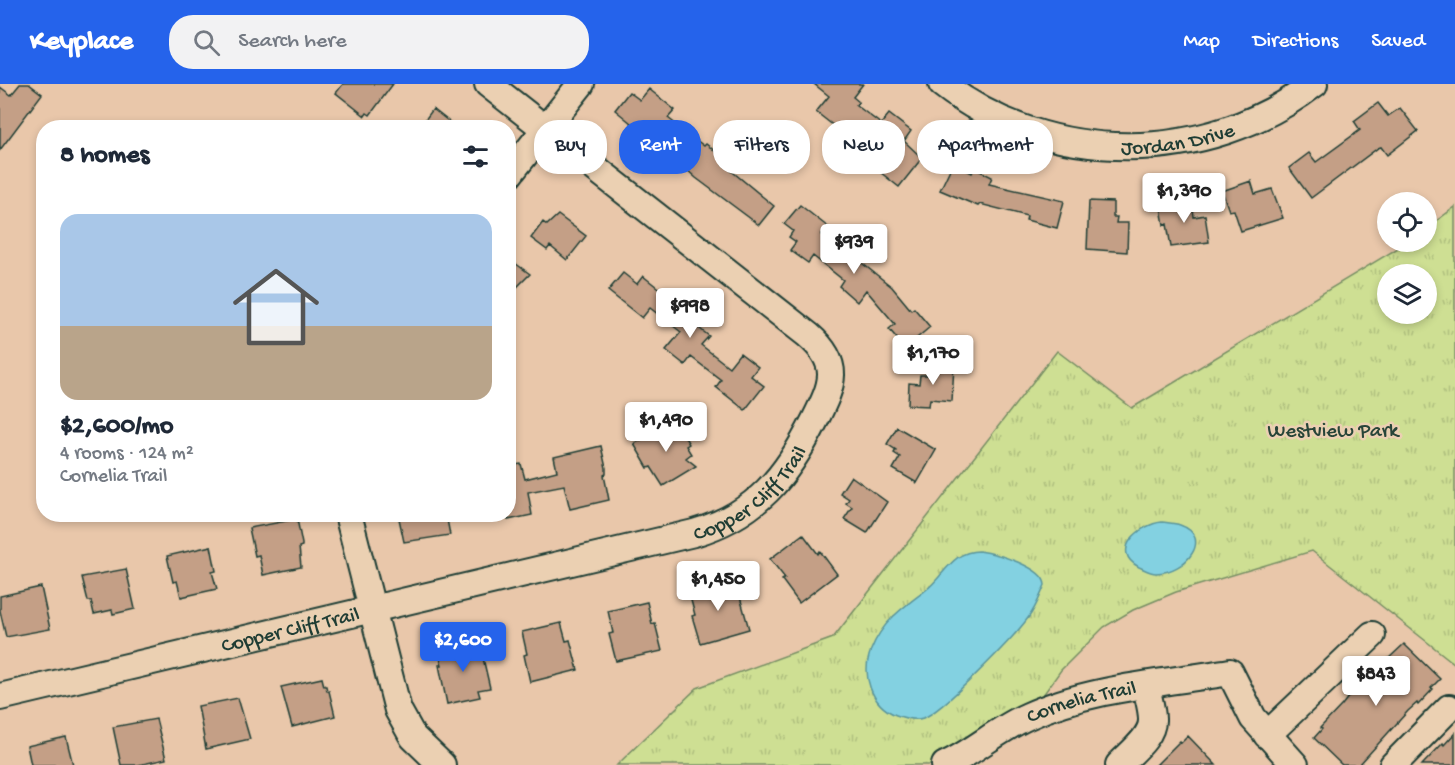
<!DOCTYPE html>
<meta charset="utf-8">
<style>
:root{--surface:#fff;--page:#f2f2f3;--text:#1f2937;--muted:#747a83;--line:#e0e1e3;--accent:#2563eb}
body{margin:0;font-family:"Gochi Hand",sans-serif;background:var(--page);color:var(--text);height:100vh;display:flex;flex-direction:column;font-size:22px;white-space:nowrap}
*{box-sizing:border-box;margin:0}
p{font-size:20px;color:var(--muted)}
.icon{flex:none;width:33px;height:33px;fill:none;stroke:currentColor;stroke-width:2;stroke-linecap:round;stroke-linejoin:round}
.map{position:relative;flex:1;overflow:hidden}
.drawer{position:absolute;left:36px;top:36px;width:480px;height:402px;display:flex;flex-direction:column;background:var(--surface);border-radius:24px;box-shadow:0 3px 9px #0003}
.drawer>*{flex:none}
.top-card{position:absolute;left:534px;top:36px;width:570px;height:54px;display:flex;gap:12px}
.fabs{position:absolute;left:1377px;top:108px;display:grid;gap:12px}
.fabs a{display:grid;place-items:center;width:60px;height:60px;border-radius:50%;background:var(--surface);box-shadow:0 3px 9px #0003;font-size:30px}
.price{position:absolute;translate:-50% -51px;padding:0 14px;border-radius:6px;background:#fff;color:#222;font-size:20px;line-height:39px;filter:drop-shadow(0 2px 3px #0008)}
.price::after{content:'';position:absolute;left:50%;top:36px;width:18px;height:14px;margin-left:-9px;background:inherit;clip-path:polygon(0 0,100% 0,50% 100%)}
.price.active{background:var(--accent);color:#fff}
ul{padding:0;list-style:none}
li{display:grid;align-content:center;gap:12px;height:318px;padding:0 24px}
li+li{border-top:2px solid var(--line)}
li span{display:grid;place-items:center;height:186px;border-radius:18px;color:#555}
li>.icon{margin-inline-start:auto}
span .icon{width:108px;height:108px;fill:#fffc;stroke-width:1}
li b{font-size:26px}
h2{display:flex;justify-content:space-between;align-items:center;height:72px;padding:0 24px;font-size:26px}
.chip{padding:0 21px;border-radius:24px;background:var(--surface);box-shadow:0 3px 9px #0003;font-size:21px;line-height:54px}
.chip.active{background:var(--accent);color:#fff}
header{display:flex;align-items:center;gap:36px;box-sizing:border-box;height:84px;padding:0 30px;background:var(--accent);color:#fff}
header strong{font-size:28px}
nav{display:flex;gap:33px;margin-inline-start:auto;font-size:21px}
.search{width:420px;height:54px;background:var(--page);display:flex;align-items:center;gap:15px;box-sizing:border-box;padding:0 21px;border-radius:24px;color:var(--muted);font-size:22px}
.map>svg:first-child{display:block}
.park{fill:url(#park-tufts);stroke:#768e64;stroke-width:1.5;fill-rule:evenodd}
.water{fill:#83d1e1;stroke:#5b969c;stroke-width:1.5}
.building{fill:#c49f86;stroke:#1f3d34;stroke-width:1.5}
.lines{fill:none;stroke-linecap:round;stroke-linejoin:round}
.minor-casing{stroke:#1f3d34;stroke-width:30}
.minor{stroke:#ebd0b2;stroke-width:26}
.labels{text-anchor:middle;stroke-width:5;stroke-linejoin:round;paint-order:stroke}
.street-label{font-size:21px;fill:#1f3d34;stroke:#ebd0b2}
.park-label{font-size:21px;fill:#284539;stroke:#ebd0b2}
</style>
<header>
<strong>Keyplace</strong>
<div class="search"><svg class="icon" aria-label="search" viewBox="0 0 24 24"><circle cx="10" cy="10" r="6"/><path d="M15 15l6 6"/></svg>Search here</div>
<nav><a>Map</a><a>Directions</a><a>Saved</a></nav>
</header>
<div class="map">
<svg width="1455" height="681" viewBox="0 0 1455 681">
<defs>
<pattern id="park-tufts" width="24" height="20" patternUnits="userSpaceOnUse" patternTransform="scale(1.5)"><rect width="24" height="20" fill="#cedf93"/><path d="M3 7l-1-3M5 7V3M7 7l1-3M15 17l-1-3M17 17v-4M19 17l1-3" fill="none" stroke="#b0c07f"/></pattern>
</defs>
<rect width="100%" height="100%" fill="#e9c7aa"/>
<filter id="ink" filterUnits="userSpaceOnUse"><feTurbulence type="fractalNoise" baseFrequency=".0167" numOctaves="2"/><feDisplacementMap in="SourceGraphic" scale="12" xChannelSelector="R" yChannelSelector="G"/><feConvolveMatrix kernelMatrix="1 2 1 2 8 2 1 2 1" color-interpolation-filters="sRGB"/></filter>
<g filter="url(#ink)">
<path class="park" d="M1455 123V580L1312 467 1176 508 1133 526 1104 543 1061 586 1028 632 945 681H617L697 604 833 554 1057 267 1132 324 1408 158H1426L1427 144ZM1388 190H1426V230H1388Z"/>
<path class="water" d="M1162 438C1168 439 1174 439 1180 441 1214 453 1186 489 1156 489 1150 489 1144 485 1139 483 1109 467 1140 440 1162 438Z
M979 467C995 469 1044 483 1045 501 1040 512 1036 524 1028 534 1015 552 941 629 923 634 914 637 904 634 896 631 871 621 861 591 871 566 882 538 903 523 926 506 945 491 952 467 979 467Z"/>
<path class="building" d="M20 0H29L42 10 0 66V3L11 11Z
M343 0H393L370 31 367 29 365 32 336 9Z
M814 0H863L853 13 859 18 856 21 881 40 889 30 911 47 904 57 922 74 899 103 871 81 879 72 851 50 848 53 816 28 829 12Z
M649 5 675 26 668 34 704 62 706 60 726 76 723 80 774 122 759 141 696 94 686 85 690 80 656 54 653 57 615 26 629 8 640 16Z
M1378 19 1388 32 1400 24 1418 47 1387 71 1381 63 1378 64 1311 114 1289 84 1309 69 1316 78 1360 46 1354 37Z
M433 25 457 44H419Z
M953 79 972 89 974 84 992 93 989 100 1064 117 1057 144 1026 136 1027 132 980 120 978 122 940 106Z
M1251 97 1255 110 1272 105 1283 134 1241 147 1234 126 1229 127 1222 107Z
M1183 115 1184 125 1193 124 1194 133 1205 131 1209 158 1171 163 1167 140 1164 141 1160 118Z
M1089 117 1113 118V133H1117L1116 139H1128L1127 168 1087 165Z
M800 121 828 143 821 151 856 179 858 176 892 203 911 226 914 224 930 243 905 264 889 245 895 240 866 206 857 218 839 202 843 196 813 172 808 179 790 166 796 158 789 153 793 147 784 140Z
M558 131 586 152 567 176 550 162 547 166 531 154 543 138 547 141Z
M508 174 530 190 508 212Z
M623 189 637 200 643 192 699 236 695 241 709 252 701 261 729 283 740 269 758 283 751 292 764 302 745 326 716 303 721 296 691 273 685 281 666 266 681 248 650 224 642 234 608 207Z
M928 279 954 281 952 317 930 315 929 322 908 321 909 299 919 300 920 291H928Z
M675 336 689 360 686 362 691 370 686 374 696 382 663 402 651 383 648 384 634 360Z
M897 343 936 366 917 399 893 385 900 373 894 369 896 366 887 360Z
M601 362 606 384V390L604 391 609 416 570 425 564 401 528 408 532 431 508 436V382L521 380 525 395 557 387 554 373Z
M851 392 887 418 867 449 844 435 852 423 846 419 849 415 840 409Z
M398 430H446L450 451 404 458Z
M297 435 302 460V462L299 463 301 483 263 491 259 471 255 472 249 444Z
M803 450 818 470 820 467 837 490 799 519 782 496 785 494 770 475Z
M211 462 216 487 212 488 217 505 181 513 177 497 173 498 167 472Z
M126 485 135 525 113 530 112 526 94 530 91 517H88L82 493Z
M732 497 737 514 740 513 749 545 700 559 692 532 695 531 689 509Z
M41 503 50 545 6 553 0 527V512Z
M647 518 652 540 655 539 662 567 616 577 609 550 613 549 608 527Z
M561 539 566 557 570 556 578 586 530 598 524 571 527 570 522 548Z
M475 558 478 575 483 574 490 604 478 606 480 613 447 620 439 581H442L438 566Z
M1404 560 1440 595 1431 604 1433 605 1418 621 1417 619 1408 627 1359 681H1342L1314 654 1322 645 1320 644 1342 621 1349 612 1347 611 1362 595 1363 597 1371 589 1372 590Z
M322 594 324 602H326L327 607H329L335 632 292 643 281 603Z
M238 614 250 655 206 665 198 622Z
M156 635 166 675 138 681H121L113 643Z
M1455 649V681H1422L1443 659 1444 661Z
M1188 652 1216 681H1156L1180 657 1181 659Z
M66 653 73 681H31L27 662Z"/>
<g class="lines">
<g class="minor-casing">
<g id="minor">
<path id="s1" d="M942 0C1049 84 1208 82 1314 0"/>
<path d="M508 92 581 0"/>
<path d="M348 430 398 626 413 653 442 681"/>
<path id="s2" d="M0 613 694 449C756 431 787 392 815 336 833 300 842 280 808 251L488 0"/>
<path d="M1267 651 1372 551"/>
<path id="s3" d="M945 681C974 668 998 645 1028 632 1089 604 1164 599 1230 588L1253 634 1295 681"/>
<path d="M1119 681C1130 669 1153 653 1152 635 1152 625 1148 613 1146 602"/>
<path d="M1393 681 1449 624"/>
</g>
</g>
<use href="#minor" class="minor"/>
</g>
</g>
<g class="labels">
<g class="street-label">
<text dy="7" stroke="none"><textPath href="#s1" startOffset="250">Jordan Drive</textPath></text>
<text dy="7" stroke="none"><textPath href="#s2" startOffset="783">Copper Cliff Trail</textPath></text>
<text dy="7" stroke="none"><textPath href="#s2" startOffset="298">Copper Cliff Trail</textPath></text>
<text dy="7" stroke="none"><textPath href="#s3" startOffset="152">Cornelia Trail</textPath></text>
</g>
<g class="park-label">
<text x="1333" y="352">Westview Park</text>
</g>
</g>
</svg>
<div class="fabs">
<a><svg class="icon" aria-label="locate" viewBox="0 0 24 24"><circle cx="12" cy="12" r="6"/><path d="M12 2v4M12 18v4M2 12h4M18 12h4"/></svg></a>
<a><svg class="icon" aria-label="layers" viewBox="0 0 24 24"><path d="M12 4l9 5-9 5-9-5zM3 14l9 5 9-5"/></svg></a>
</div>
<b class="price" style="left:1184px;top:140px">$1,390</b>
<b class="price" style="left:854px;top:191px">$939</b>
<b class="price" style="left:690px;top:255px">$998</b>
<b class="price" style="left:933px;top:302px">$1,170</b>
<b class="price" style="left:666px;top:369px">$1,490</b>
<b class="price" style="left:718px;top:528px">$1,450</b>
<b class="price active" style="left:463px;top:589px">$2,600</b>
<b class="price" style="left:1376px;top:623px">$843</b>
<div class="top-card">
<a class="chip">Buy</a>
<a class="chip active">Rent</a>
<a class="chip">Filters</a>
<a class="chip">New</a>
<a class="chip">Apartment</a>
</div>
<section class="drawer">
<h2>8 homes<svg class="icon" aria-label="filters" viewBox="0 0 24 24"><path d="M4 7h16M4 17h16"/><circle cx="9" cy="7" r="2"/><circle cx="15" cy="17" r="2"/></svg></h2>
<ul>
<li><span style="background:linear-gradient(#a9c7e8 60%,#b9a48a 0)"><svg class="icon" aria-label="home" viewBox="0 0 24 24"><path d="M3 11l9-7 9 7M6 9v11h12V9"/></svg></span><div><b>$2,600/mo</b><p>4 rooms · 124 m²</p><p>Cornelia Trail</p></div></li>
</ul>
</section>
</div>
